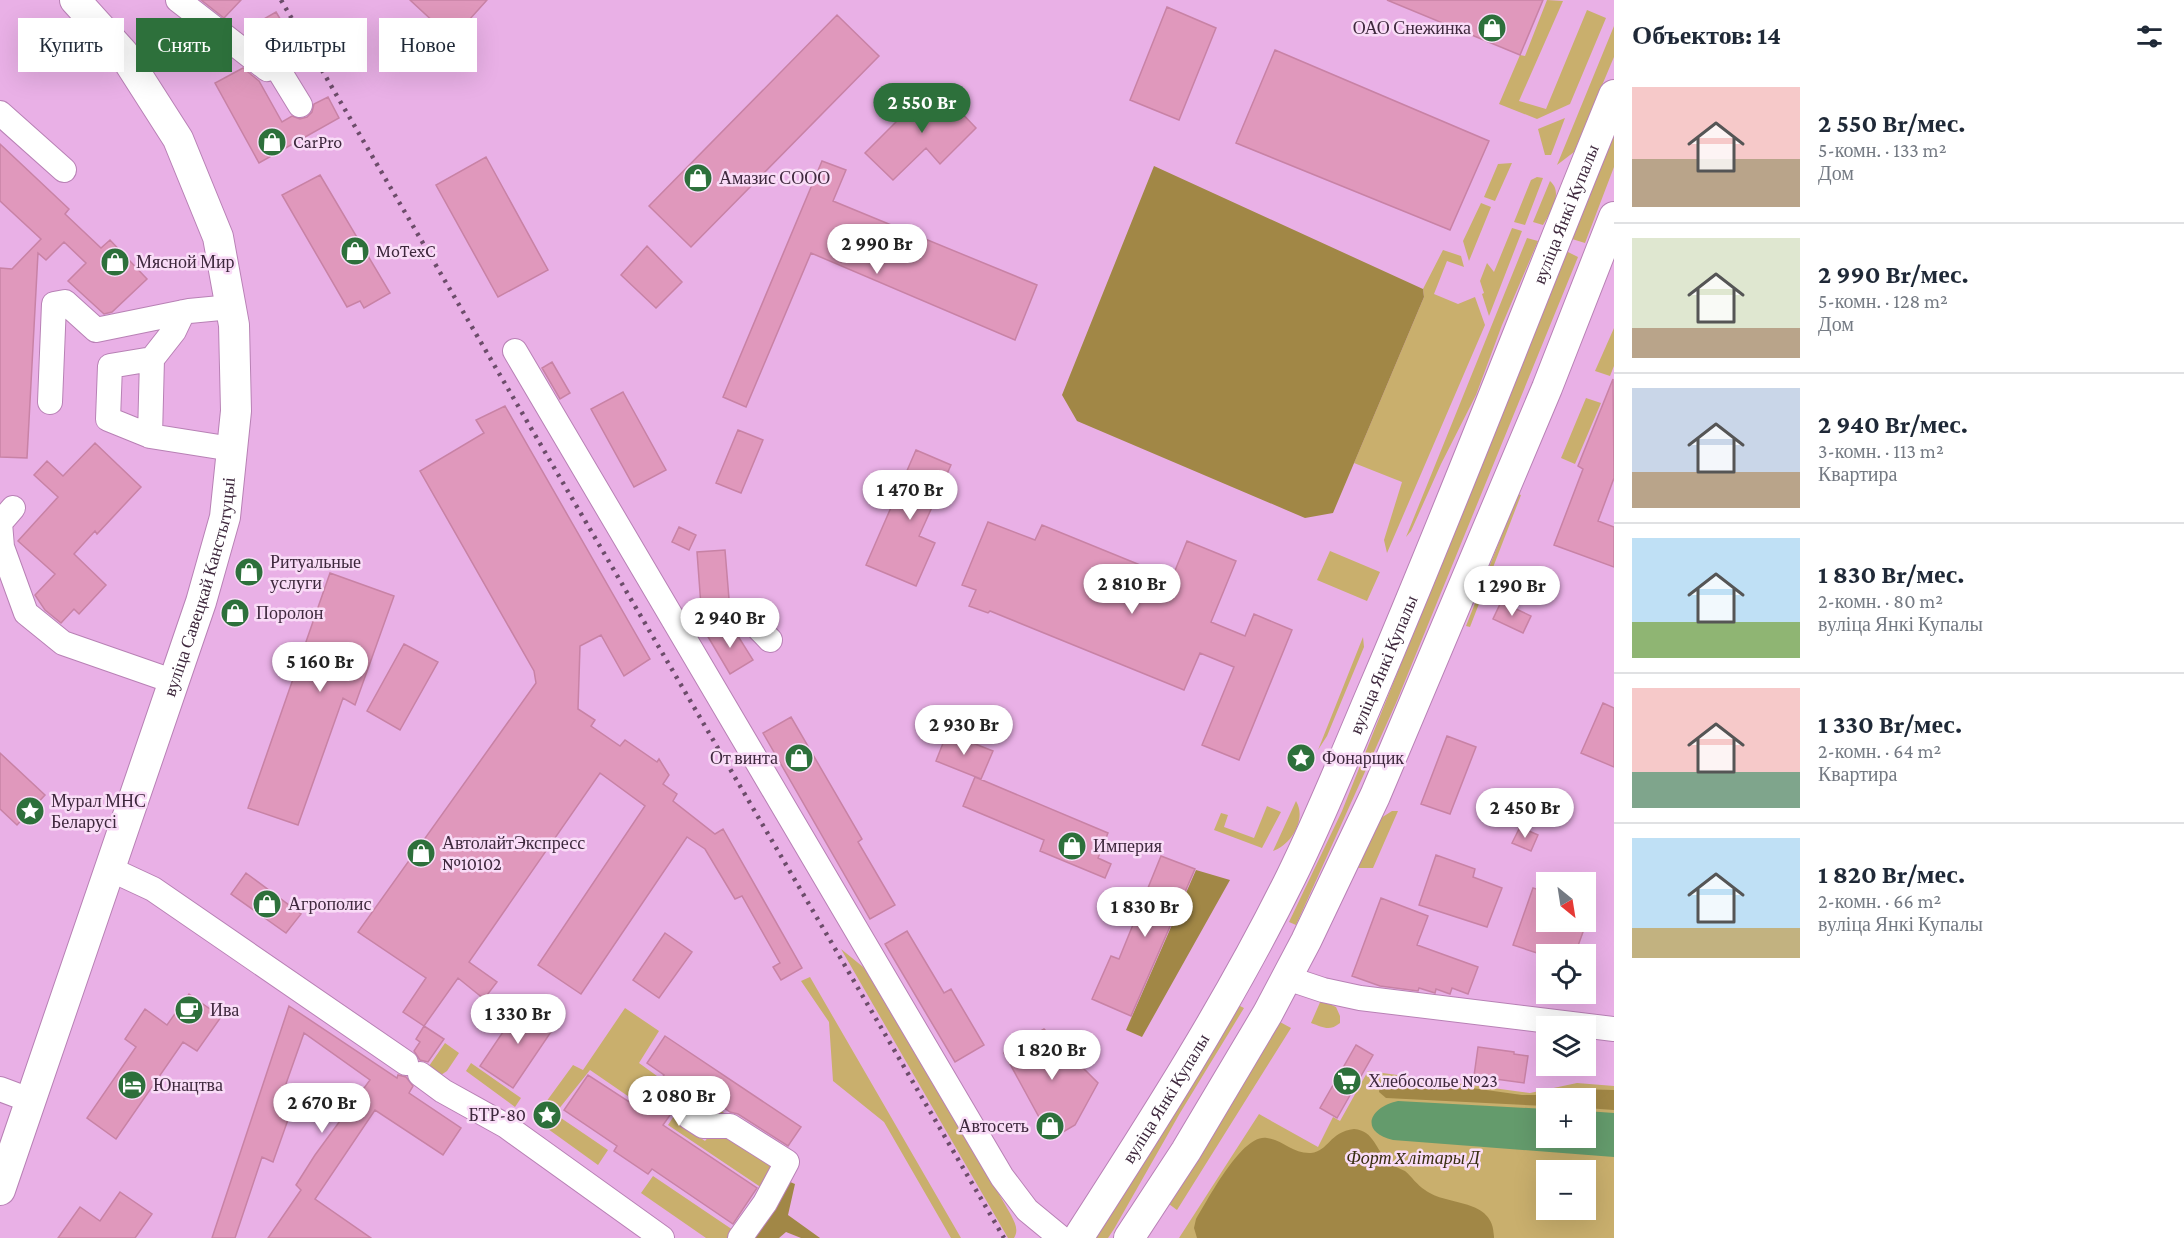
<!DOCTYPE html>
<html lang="ru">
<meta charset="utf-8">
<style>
:root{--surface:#fff;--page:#f6f6f7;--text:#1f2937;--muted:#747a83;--line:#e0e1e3;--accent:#2d703b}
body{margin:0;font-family:"Crimson Pro",serif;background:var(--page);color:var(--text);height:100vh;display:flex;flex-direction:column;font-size:22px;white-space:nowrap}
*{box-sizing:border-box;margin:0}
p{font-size:20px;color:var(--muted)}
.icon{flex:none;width:33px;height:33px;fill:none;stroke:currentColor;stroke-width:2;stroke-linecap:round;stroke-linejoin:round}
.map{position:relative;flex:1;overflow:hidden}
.sheet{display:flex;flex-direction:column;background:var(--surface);width:570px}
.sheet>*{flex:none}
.hud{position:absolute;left:18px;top:18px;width:570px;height:54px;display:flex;gap:12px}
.needle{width:39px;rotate:150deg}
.fabs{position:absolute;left:1536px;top:872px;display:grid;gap:12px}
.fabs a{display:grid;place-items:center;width:60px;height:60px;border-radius:0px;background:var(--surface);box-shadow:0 6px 24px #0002;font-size:30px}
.price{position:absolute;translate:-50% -51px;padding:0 14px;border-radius:21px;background:#fff;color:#222;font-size:20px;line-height:39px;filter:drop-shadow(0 2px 3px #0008)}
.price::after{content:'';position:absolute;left:50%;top:36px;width:18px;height:14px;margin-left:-9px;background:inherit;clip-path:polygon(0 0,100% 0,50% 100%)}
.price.on{background:var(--accent);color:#fff}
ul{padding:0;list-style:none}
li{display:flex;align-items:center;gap:18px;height:150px;padding:0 18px}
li+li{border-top:2px solid var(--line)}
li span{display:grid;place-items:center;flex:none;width:168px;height:120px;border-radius:0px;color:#555}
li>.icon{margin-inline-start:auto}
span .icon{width:72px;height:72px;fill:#fffc;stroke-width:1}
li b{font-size:26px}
h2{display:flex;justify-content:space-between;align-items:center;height:72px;padding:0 18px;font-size:26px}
.pill{padding:0 21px;border-radius:0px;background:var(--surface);box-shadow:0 6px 24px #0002;font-size:21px;line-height:54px}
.pill.on{background:var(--accent);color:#fff}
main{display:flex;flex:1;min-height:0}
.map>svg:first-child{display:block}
.green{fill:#c9af6d;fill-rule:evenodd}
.forest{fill:#a18746}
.water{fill:#649b6c}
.building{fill:#e098bc;stroke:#c882a5;stroke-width:1.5}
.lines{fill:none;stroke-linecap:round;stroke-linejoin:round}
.minor-casing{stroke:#b881b5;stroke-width:26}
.major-casing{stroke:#b881b5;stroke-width:32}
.minor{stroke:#fff;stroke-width:24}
.major{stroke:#fff;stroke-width:30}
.rail{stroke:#6c4c6a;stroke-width:4.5;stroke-dasharray:3 6;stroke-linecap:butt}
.labels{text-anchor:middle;stroke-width:5;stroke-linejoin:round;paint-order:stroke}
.poi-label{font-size:18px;fill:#3e283d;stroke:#f9dcf7;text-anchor:start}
.street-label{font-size:18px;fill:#3e283d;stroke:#f9dcf7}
.park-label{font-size:18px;font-style:italic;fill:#392e10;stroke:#f9dcf7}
</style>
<main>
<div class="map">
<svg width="1614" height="1238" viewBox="0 0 1614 1238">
<rect width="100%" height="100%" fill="#e9b0e6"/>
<path class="green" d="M1547 0 1563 1 1519 101 1546 109 1587 10 1606 18 1570 104 1537 119 1499 104 1520 55 1525 56Z
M1614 26V57L1611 64 1574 152 1557 165Z
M1565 118 1551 155H1545L1538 129Z
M1614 135V167L1585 243 1572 239Z
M1512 163 1495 201 1484 197 1498 164Z
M1537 177 1543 178 1525 225 1514 222 1531 180Z
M1550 181C1564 193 1550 213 1543 225L1533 222Z
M1481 203 1491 207 1469 261 1463 241Z
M1512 228 1522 231 1489 316 1482 294 1484 293 1480 281 1487 263 1494 272Z
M1527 238 1538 241 1502 325 1476 395 1441 464 1411 531 1406 537Z
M1443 250 1461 256 1464 267 1447 261 1434 294 1458 304 1475 297 1485 325 1387 553 1384 540 1402 482 1354 463 1424 297 1423 289Z
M1566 251 1578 257 1396 703 1296 925 1289 922 1342 811Z
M1614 328V366L1610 376 1595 371Z
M1586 398 1601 403 1575 464 1561 458Z
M1518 494 1521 495 1470 627 1466 626Z
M1330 551 1380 572 1367 601 1317 580Z
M1363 637 1364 647 1327 736 1318 750Z
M1296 801C1307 819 1291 845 1273 851Z
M1267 806 1281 812 1262 848 1214 830 1221 813 1228 815 1224 827 1254 838Z
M1392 811H1398L1373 868H1357L1381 818Z
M841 949 873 975 1011 1215C1015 1223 1019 1230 1014 1238H1008Z
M810 977 961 1238H951L884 1122 833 1081 829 1022 801 981Z
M1321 1000 1336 1007 1340 1016V1023C1329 1032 1323 1027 1311 1023Z
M1238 1005 1244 1008 1180 1113 1114 1229 1108 1238H1094Z
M625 1008 659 1031 639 1063 657 1076 638 1103 590 1070 558 1110 546 1102 573 1065 583 1070Z
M1280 1022 1291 1028 1177 1210 1169 1204 1170 1201Z
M445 1043 459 1053 447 1071 441 1075 429 1066Z
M471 1063 521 1098 515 1107 466 1071Z
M1368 1071 1530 1093 1577 1083 1614 1086V1238H1179L1259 1114 1318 1147 1333 1117 1340 1121ZM1546 1098H1586V1137H1546ZM1546 1170H1586V1209H1546Z
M691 1090 730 1117 679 1123 705 1141 711 1134H729L779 1168 734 1238H706L641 1193 653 1176 733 1230 762 1188 668 1125Z
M558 1116 608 1150 598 1165 548 1129Z"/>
<path class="forest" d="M1154 166 1423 289 1424 297 1333 513 1305 518 1077 421 1062 395Z
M1196 870 1230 880 1142 1037 1126 1030Z
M1393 1077 1522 1095H1535L1576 1089 1614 1090V1110L1586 1108V1098H1546V1106L1386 1098 1379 1092 1381 1081Z
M1354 1129C1375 1131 1375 1150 1389 1162 1393 1166 1399 1168 1405 1171 1412 1177 1417 1185 1425 1190 1447 1207 1495 1197 1494 1238H1197L1194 1228 1196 1219C1208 1200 1242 1133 1267 1138 1283 1140 1293 1154 1311 1153 1329 1151 1329 1132 1354 1129Z
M783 1179 795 1184 788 1215 820 1238H801L786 1232 779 1238H746Z"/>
<path class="water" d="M1398 1101 1546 1109V1137H1586V1111L1614 1113V1157L1393 1140C1359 1132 1369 1107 1398 1101Z"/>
<path class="building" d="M201 0H241L224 18Z
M410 0H487L452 39Z
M1387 0H1543L1520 55Z
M1167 7 1216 28 1179 120 1130 100Z
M276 12 294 42 283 49 276 43H266L255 24Z
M837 15 879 56 691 247 649 206Z
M1275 50 1489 141 1450 230 1236 143Z
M243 68 259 81 282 122 292 116 300 119 307 117 312 112 314 104 328 97 339 118 259 163 215 83Z
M934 84 976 128 940 164 926 148 893 180 865 153Z
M0 144 69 209 65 214 101 248 110 240 147 279 112 312 104 314 68 281 86 263 64 242 46 260 38 253 27 458 0 457V268L12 269 41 239 0 201Z
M486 157 548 270 498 297 436 185Z
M822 161 846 170 833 201 1037 285 1015 340 811 253 746 407 723 397Z
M320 175 390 293 364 308 360 301 347 307 282 195Z
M647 246 682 282 656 308 621 275Z
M552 362 570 393 560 399 542 368Z
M1613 379 1614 478 1598 521 1614 527V567L1554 545 1583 469 1578 466Z
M623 392 666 470 634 487 591 409Z
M505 406 650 659 624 676 601 635 580 646 578 709 595 720 591 726 620 746 625 740 657 762 659 759 669 775 663 784 677 794 673 801 715 834 723 829 802 968 781 980 773 967 780 963 742 896 735 899 705 849 687 837 581 994 538 965 645 806 600 773 469 962 497 982 484 999 458 978 424 1026 403 1012 426 978 358 932 536 683 534 671 420 471 484 433 476 420Z
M738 430 763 440 741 493 716 483Z
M95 443 141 487 97 534 95 531 74 554 106 585 79 614 74 609 61 623 45 610 35 595 55 574 18 541 58 497 34 475 47 461 63 476Z
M916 450 951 465 919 536 935 543 916 586 866 565Z
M988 522 1035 540 1042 525 1172 578 1187 541 1236 561 1211 622 1245 636 1254 614 1292 630 1239 760 1202 745 1234 667 1200 653 1184 690 990 611 988 613 969 606 976 590 962 585Z
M679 527 696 535 689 550 672 542Z
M725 550 729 599 701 606 697 552Z
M330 573 394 596 355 705 343 698 298 825 248 808Z
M1501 602 1531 616 1523 633 1493 619Z
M724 628H733L753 660 730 674 707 635Z
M404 644 438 662 400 730 367 711Z
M1603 703 1614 708V767L1581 753Z
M791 717 862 839 858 842 895 905 870 919 763 733Z
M947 733 993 751 981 779 936 761Z
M1447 736 1476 747 1450 814 1421 804Z
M0 753 45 795 17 825 0 809Z
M975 777 1108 833 1098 858 1111 864 1105 878 1040 851 1044 840 963 806Z
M1520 827 1538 835 1531 851 1512 843Z
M1436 855 1475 869 1473 877 1502 888 1487 927 1419 905Z
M1161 856 1195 869 1131 1016 1092 999 1111 956 1119 959Z
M246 873 301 914 286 933 231 894Z
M1533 888 1546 892V921H1587L1575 954H1540L1513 945Z
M1381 898 1428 916 1417 945 1478 967 1468 994 1452 988 1450 994 1436 989 1435 993 1419 988 1418 991 1380 986 1352 976Z
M907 931 944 993 951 989 984 1045 955 1062 885 944Z
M665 933 692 952 659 998 633 980Z
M189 994 221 1017 197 1051 183 1042 116 1139 87 1118 136 1047 125 1039 145 1009 167 1025Z
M524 1001 557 1023 513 1088 480 1066Z
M289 1006 397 1078 398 1075 406 1077 413 1086 409 1093 461 1128 443 1155 375 1110 315 1199 371 1238H268L301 1190 296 1185 315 1155 370 1080 304 1033 282 1095 295 1100 273 1162 262 1157 235 1238H212Z
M424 1026 444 1039 428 1062 420 1060 414 1051 420 1042 416 1039Z
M1044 1029 1098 1083 1075 1125 1051 1139 1004 1053Z
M665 1036 801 1127 788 1146 738 1114 730 1112 691 1085 663 1125 757 1188 733 1224 652 1169 648 1174 614 1151 617 1146 564 1110 588 1075 640 1109 664 1075 647 1063Z
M1356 1045 1373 1055 1337 1118 1320 1108Z
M1478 1047 1514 1052V1054L1528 1056 1524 1083 1474 1076Z
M120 1192 152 1214 135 1238H58L80 1207 100 1221Z"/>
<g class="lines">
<g class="minor-casing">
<path id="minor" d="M178 0 267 69 275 65
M270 56 300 105
M0 113 64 170
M515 351 1002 1177 1027 1210 1061 1238
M152 359 174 331 183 312
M50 402 54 304 65 302 96 330 189 311 231 307
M150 436 108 419 110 366 152 359 150 436 232 449
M13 508 0 523 2 547 26 613 63 643 175 682
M681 631C699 623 726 606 745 617 755 623 762 632 770 640
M110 869 153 889 406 1063
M1287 978 1323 990 1360 998 1614 1029
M420 1074 443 1091 506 1126 662 1238
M0 1089 32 1101
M689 1117 703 1126H730L787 1162 765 1203 740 1238"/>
</g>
<g class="major-casing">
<g id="major">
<path id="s1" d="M0 1190 201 602 225 517 236 411 234 325 218 237 178 139 123 53 75 0"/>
<path id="s2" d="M1078 1238C1154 1120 1229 1003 1291 877 1321 816 1346 753 1373 690 1457 494 1533 293 1614 95"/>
<path d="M1129 1238 1186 1151 1268 1013 1306 941 1375 796 1547 388 1614 217"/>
</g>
</g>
<use href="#minor" class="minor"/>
<use href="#major" class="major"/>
<path class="rail" d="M281 0 1004 1238"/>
</g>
<defs>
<g id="shop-disc" transform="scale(1.5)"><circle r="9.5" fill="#2d703b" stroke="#f9dcf7"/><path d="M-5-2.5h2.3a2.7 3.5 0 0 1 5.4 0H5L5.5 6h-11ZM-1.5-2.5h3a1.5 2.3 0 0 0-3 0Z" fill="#fff"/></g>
<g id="sight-disc" transform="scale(1.5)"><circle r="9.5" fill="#2d703b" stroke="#f9dcf7"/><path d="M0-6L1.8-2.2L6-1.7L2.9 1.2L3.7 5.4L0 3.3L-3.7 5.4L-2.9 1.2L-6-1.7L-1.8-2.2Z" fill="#fff"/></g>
<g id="cafe-disc" transform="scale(1.5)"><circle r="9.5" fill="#2d703b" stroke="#f9dcf7"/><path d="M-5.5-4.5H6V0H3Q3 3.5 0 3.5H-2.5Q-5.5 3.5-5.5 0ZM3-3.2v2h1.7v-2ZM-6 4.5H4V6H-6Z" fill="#fff"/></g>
<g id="supermarket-disc" transform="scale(1.5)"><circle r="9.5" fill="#2d703b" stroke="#f9dcf7"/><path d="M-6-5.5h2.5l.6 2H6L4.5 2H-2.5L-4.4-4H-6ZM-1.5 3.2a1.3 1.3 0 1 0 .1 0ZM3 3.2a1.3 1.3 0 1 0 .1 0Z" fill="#fff"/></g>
<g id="hotel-disc" transform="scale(1.5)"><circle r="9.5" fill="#2d703b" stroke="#f9dcf7"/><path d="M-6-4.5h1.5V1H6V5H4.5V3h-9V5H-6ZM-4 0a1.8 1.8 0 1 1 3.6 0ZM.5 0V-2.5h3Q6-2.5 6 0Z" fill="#fff"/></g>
</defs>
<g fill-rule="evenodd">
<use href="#shop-disc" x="1492" y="28"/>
<use href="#shop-disc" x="272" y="142"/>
<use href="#shop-disc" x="698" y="178"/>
<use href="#shop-disc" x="355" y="251"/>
<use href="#shop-disc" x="115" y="262"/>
<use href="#shop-disc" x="249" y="572"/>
<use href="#shop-disc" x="235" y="613"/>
<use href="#shop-disc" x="799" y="758"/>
<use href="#sight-disc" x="1301" y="758"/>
<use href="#sight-disc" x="30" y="811"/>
<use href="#shop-disc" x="1072" y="846"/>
<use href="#shop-disc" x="421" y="853"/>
<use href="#shop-disc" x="267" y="904"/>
<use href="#cafe-disc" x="189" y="1010"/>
<use href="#supermarket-disc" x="1347" y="1081"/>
<use href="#hotel-disc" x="132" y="1085"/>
<use href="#sight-disc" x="547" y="1115"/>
<use href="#shop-disc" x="1050" y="1126"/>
</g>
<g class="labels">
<g class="poi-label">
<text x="1471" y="34" text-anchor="end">ОАО Снежинка</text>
<text x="293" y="148">CarPro</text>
<text x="719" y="184">Амазис СООО</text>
<text x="376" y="257">MoTexC</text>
<text x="136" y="268">Мясной Мир</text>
<text x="270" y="568">Ритуальные<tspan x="270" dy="21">услуги</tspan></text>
<text x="256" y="619">Поролон</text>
<text x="778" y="764" text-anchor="end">От винта</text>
<text x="1322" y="764">Фонарщик</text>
<text x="51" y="807">Мурал МНС<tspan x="51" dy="21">Беларусі</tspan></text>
<text x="442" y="849">АвтолайтЭкспресс<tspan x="442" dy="21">№10102</tspan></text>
<text x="1093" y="852">Империя</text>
<text x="288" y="910">Агрополис</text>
<text x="210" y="1016">Ива</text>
<text x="1368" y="1087">Хлебосолье №23</text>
<text x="153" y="1091">Юнацтва</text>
<text x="526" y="1121" text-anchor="end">БТР-80</text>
<text x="1029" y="1132" text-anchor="end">Автосеть</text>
</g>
<g class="street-label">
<text dy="6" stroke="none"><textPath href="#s2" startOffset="1137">вуліца Янкі Купалы</textPath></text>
<text dy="6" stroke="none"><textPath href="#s1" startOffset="636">вуліца Савецкай Канстытуцыі</textPath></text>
<text dy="6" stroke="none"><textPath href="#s2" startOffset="651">вуліца Янкі Купалы</textPath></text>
<text dy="6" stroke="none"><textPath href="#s2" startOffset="165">вуліца Янкі Купалы</textPath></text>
</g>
<g class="park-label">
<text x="1413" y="1164">Форт X літары Д</text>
</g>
</g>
</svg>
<div class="fabs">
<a><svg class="needle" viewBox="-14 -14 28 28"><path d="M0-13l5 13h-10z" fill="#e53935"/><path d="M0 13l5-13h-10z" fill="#747a83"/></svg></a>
<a><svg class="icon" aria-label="locate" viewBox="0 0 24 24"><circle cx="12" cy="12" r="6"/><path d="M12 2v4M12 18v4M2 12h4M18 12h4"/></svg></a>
<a><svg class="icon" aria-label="layers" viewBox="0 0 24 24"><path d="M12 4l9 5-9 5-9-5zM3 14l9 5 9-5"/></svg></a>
<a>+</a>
<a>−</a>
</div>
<b class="price on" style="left:922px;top:134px">2 550 Br</b>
<b class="price" style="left:877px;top:275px">2 990 Br</b>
<b class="price" style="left:910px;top:521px">1 470 Br</b>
<b class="price" style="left:1132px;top:615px">2 810 Br</b>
<b class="price" style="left:1512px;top:617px">1 290 Br</b>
<b class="price" style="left:730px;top:649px">2 940 Br</b>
<b class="price" style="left:320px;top:693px">5 160 Br</b>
<b class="price" style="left:964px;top:756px">2 930 Br</b>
<b class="price" style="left:1525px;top:839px">2 450 Br</b>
<b class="price" style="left:1145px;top:938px">1 830 Br</b>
<b class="price" style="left:518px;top:1045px">1 330 Br</b>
<b class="price" style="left:1052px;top:1081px">1 820 Br</b>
<b class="price" style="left:679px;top:1127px">2 080 Br</b>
<b class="price" style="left:322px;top:1134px">2 670 Br</b>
<div class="hud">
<a class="pill">Купить</a>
<a class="pill on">Снять</a>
<a class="pill">Фильтры</a>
<a class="pill">Новое</a>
</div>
</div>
<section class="sheet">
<h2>Объектов: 14<svg class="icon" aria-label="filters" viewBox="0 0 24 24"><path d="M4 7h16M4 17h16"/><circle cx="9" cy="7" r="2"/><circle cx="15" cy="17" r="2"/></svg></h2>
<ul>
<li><span style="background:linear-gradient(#f6c9c9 60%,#b9a48a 0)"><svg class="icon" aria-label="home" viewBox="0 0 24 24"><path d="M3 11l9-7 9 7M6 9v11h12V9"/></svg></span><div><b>2 550 Br/мес.</b><p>5-комн. · 133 m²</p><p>Дом</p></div></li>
<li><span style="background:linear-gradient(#dfe7d0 75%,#b9a48a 0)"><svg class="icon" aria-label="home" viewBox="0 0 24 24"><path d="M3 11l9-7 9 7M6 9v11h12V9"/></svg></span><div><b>2 990 Br/мес.</b><p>5-комн. · 128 m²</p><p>Дом</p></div></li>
<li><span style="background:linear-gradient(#c9d6e8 70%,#b9a48a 0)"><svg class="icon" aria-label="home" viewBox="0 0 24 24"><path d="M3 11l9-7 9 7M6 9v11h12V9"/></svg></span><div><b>2 940 Br/мес.</b><p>3-комн. · 113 m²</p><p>Квартира</p></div></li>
<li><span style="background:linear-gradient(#bfe0f5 70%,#8fb573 0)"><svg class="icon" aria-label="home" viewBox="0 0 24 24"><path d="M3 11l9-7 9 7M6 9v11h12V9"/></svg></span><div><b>1 830 Br/мес.</b><p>2-комн. · 80 m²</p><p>вуліца Янкі Купалы</p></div></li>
<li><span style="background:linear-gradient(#f6c9c9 70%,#7fa58c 0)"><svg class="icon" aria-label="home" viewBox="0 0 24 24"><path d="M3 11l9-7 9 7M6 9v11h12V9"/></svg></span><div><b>1 330 Br/мес.</b><p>2-комн. · 64 m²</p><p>Квартира</p></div></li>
<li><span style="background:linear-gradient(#bfe0f5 75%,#c2b280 0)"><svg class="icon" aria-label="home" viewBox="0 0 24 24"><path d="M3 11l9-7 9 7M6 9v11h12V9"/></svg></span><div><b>1 820 Br/мес.</b><p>2-комн. · 66 m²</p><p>вуліца Янкі Купалы</p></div></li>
</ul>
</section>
</main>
